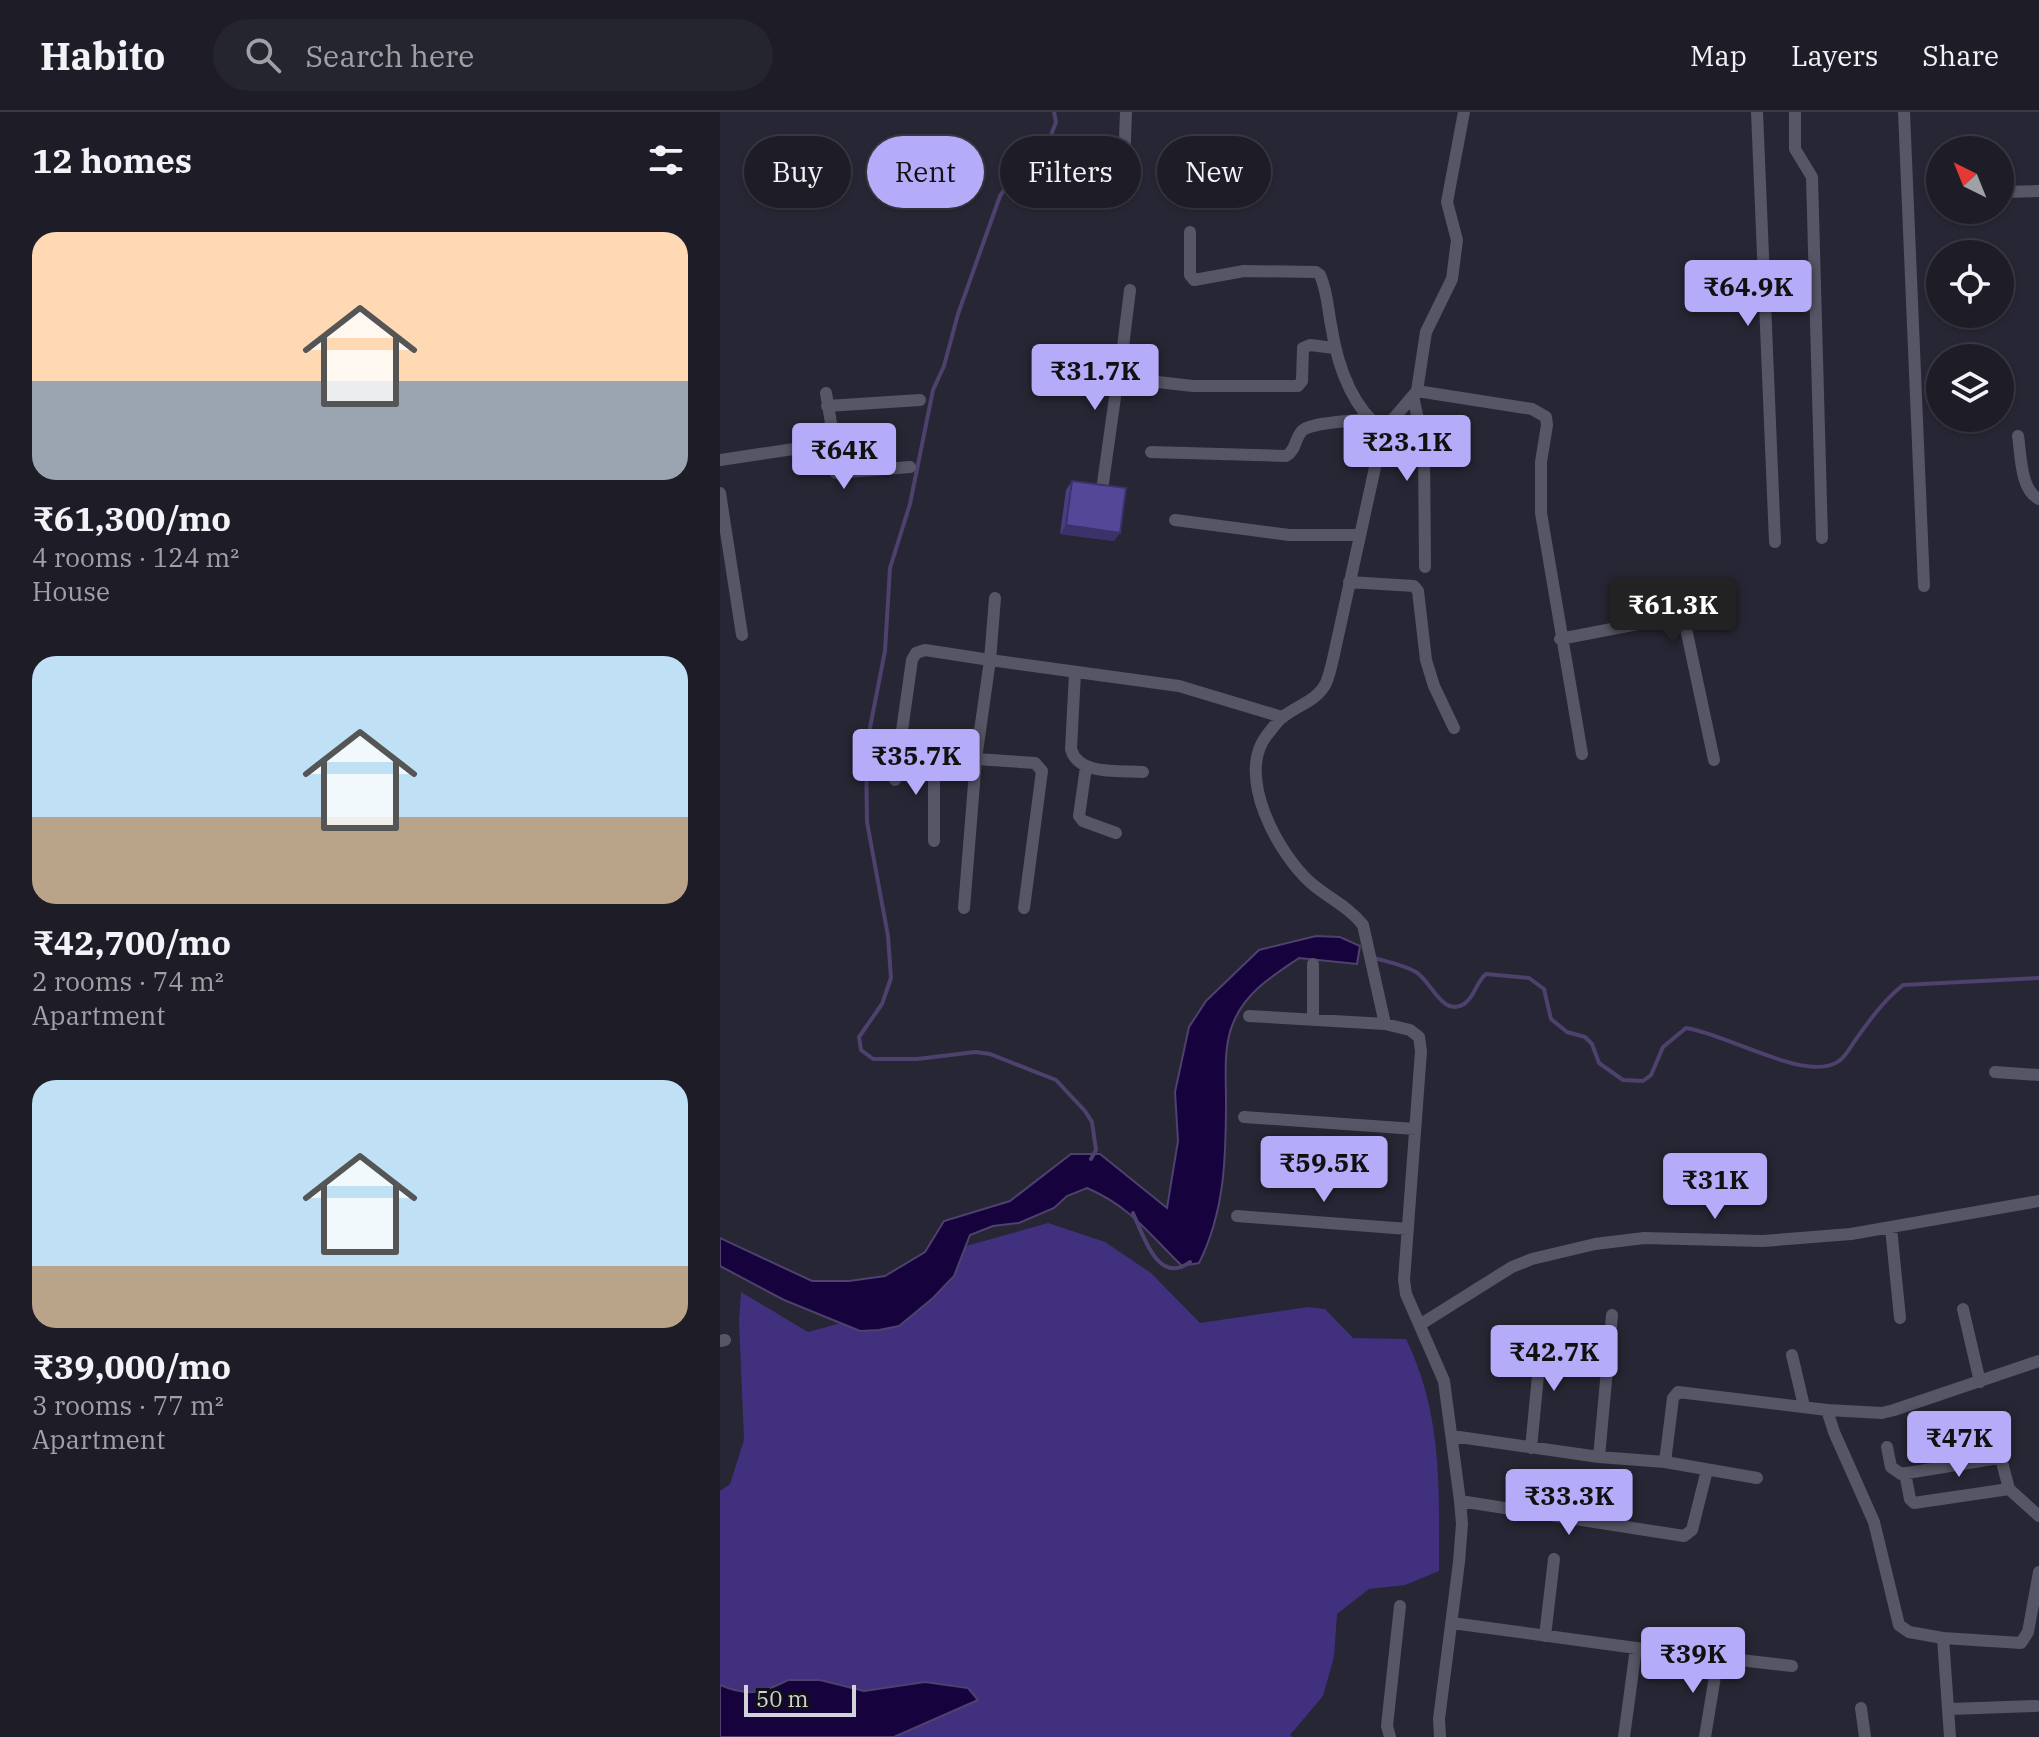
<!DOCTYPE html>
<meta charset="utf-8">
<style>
:root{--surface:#1d1c27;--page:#25252f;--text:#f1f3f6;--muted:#a0a1a7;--line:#3b3a44;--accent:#b4acf9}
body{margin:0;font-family:"IBM Plex Serif",serif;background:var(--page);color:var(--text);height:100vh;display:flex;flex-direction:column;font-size:30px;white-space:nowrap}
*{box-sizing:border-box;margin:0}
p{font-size:26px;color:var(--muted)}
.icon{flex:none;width:44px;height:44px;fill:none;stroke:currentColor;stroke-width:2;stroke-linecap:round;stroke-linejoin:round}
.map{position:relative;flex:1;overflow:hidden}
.drawer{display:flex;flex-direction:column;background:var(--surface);width:720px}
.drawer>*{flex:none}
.hud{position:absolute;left:24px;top:24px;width:760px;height:72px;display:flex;gap:16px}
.needle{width:52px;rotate:317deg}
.controls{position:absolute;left:1206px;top:24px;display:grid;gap:16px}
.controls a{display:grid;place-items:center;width:88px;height:88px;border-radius:50%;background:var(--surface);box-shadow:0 2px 6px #0004,0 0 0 2px var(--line);font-size:40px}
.scale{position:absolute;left:24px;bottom:20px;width:112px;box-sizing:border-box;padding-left:8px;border:4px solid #d2d2db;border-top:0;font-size:22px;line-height:28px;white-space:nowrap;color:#d2d2db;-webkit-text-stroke:6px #101016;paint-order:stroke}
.price{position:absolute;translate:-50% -68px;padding:0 18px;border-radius:8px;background:var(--accent);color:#111;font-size:26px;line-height:52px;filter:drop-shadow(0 2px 4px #0008)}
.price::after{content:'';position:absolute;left:50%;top:48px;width:24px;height:18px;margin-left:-12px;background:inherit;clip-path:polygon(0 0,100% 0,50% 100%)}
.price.selected{background:#222;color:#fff}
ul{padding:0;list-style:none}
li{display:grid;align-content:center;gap:16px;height:424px;padding:0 32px}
li span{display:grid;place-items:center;height:248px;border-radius:24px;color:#555}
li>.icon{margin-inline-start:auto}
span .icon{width:144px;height:144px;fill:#fffc;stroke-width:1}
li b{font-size:34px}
h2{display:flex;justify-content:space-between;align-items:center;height:96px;padding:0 32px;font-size:34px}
.chip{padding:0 28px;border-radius:36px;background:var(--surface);box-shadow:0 2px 6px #0004,0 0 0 2px var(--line);font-size:28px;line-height:72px}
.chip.selected{background:var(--accent);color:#111}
header{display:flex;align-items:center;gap:48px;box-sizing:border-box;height:112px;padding:0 40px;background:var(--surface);border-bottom:2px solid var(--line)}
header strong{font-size:38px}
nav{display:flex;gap:44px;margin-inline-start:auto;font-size:28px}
.search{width:560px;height:72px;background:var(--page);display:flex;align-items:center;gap:20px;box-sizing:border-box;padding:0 28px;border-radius:44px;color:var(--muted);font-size:30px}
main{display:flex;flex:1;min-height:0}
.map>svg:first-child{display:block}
.green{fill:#40307e}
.water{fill:#16033e;stroke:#4e416d;stroke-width:2}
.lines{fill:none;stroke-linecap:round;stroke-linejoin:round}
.stream{stroke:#4e416d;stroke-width:4}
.street{stroke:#575666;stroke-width:12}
.wall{fill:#493d83}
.shaded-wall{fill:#3c326a}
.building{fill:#554798;stroke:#3c326a;stroke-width:2}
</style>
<header>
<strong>Habito</strong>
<div class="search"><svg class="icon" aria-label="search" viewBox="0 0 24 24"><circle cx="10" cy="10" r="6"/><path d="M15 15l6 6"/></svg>Search here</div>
<nav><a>Map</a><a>Layers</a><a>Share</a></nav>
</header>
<main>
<section class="drawer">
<h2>12 homes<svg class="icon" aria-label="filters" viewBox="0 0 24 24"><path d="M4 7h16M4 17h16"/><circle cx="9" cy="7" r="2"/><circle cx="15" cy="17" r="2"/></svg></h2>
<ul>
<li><span style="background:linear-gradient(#ffd9b3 60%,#9aa5b1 0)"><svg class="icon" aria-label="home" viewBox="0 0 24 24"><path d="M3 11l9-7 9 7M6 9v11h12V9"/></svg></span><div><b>₹61,300/mo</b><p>4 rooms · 124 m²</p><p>House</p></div></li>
<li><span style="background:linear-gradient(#bfe0f5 65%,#b9a48a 0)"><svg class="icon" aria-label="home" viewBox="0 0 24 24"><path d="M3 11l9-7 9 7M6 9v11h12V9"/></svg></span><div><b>₹42,700/mo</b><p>2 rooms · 74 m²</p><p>Apartment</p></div></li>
<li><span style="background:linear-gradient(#bfe0f5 75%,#b9a48a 0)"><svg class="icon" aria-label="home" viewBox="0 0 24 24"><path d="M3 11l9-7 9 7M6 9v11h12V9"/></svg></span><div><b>₹39,000/mo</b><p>3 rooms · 77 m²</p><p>Apartment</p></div></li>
</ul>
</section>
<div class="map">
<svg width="1319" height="1625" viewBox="0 0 1319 1625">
<rect width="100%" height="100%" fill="#272634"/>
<path class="green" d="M328 1111 385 1130 431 1161 480 1211 588 1195 605 1197 633 1226 686 1227C723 1303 719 1377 719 1459L685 1473 649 1477 617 1502 614 1545 603 1584 570 1623 572 1625H0V1379L10 1372 24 1328 19 1208 21 1180 88 1220 132 1208 239 1136Z"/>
<path class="water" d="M596 824 620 825 640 834 637 852 579 846C554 863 527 879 514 909 503 933 506 963 506 988 506 1045 505 1099 479 1151L462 1154C428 1121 411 1095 367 1076L347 1084 334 1096 299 1111 273 1114 250 1123 234 1164 213 1186 179 1214 159 1218 140 1219 64 1188 0 1154V1126L92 1169H129L165 1164 205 1140 224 1109 290 1089 351 1042H380L447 1096 458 1029 455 980 469 915 486 889 539 838Z
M68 1568H100L144 1579 205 1570 248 1576 258 1588 174 1625H0V1573C27 1585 43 1581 68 1568Z"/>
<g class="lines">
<path class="stream" d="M334 0 336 10 331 23 303 51 280 84 238 202 224 254 213 278 190 392 170 456 165 539 146 636 147 710 168 824 171 866 162 892 139 925 141 938 153 947H197L255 940 270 942 336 968 365 999 372 1010 376 1038 371 1047
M654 846C668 850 684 853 696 860 711 869 723 906 744 892 755 885 756 870 766 862L809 866 824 877 831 907 847 920 865 925 872 932 879 951 903 968 923 969 931 963 943 935 966 916C1005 921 1088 972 1119 949 1125 945 1130 936 1134 930 1149 909 1163 889 1183 873L1319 866
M413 1101C423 1123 438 1174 470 1150"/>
<path class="street" d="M1037 0 1055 430
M1075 0V37L1092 65 1102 426
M1184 0 1204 474
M403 80 406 0
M1280 80 1319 79
M470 120V163L474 168 524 159 596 160 600 163C607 178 608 197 611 213 617 252 631 294 663 319
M399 267 410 178
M697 279 812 297 826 305 827 313 821 350V401L862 642
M693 284 704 335 705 455
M107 294 200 288
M1298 324C1301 342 1300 378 1319 387
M110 331 111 354 116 361 190 355
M431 340 566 344C577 338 574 326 583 318 594 310 633 309 647 307
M0 348 107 332 113 323 106 281
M382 378 397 271 402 266 473 274H578L582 269 583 236 590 233 614 236
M0 381 22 523
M455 408 569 423H638
M629 470 694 474 698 479 706 548 714 574 734 616
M840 527 954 505 964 507 994 648
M355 561 351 637C358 664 400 658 423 660
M179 641 207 646 214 651V729
M256 647 315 651 322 659 304 796
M366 655 359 704 363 709 396 721
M175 668 192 548 196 541 205 538 270 548 275 486
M244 796 256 647 270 548 459 574 562 605
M529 904 665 912
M593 908V852
M1275 960 1319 963
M524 1005 695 1017
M517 1104 688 1117
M1171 1116 1180 1206
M1243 1197 1260 1270
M701 1212 792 1155 812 1147 875 1132 924 1126 1043 1129 1131 1122 1319 1089
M0 1229 5 1228
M1072 1243 1084 1294
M1107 1298 1162 1301 1174 1298 1319 1249
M1272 1312 1289 1377 1319 1404
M732 1324 879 1345 945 1350 1037 1366
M1167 1335 1171 1355 1181 1362 1279 1346
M811 1336 822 1222
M879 1345 892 1203
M945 1350 953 1286 958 1280 1107 1298 1114 1320 1154 1410 1179 1513 1189 1520 1223 1526
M1185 1361 1190 1387 1194 1391 1289 1377
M740 1389 964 1424 972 1418 987 1358
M732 1511 916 1536 1072 1554
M825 1524 834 1447
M1141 1596 1145 1625
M1230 1597 1316 1594
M670 1625 667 1614 680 1494
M720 1625 719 1607 739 1450 742 1412 740 1389 724 1269 686 1182 684 1168 701 939 699 925 690 918 665 912 643 813C628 794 608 786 591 771 558 742 515 663 547 623 552 617 557 609 563 605 578 593 597 589 606 571 609 564 611 555 613 547L663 319 697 279 706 220 732 167 737 128 727 90 744 0
M904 1625 916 1536
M985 1625 998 1546
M1230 1625 1223 1526 1301 1531 1308 1520 1319 1460"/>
</g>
<path class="wall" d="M352 369 394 429 340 422 346 378Z"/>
<path class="shaded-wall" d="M346 413 400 421 394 429 340 422Z"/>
<path class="building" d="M352 369 406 376 400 421 346 413Z"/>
</svg>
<div class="controls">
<a><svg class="needle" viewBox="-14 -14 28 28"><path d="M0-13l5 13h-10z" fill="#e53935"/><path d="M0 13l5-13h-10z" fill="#a0a1a7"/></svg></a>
<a><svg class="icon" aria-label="locate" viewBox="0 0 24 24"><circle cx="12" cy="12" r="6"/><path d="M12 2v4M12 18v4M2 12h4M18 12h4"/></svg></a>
<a><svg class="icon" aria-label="layers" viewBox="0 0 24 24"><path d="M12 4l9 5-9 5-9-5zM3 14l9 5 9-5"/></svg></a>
</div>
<div class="scale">50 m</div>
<b class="price" style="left:1028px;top:216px">₹64.9K</b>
<b class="price" style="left:375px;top:300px">₹31.7K</b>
<b class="price" style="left:687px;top:371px">₹23.1K</b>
<b class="price" style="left:124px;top:379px">₹64K</b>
<b class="price selected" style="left:953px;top:534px">₹61.3K</b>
<b class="price" style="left:196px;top:685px">₹35.7K</b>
<b class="price" style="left:604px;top:1092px">₹59.5K</b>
<b class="price" style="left:995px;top:1109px">₹31K</b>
<b class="price" style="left:834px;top:1281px">₹42.7K</b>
<b class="price" style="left:1239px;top:1367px">₹47K</b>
<b class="price" style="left:849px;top:1425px">₹33.3K</b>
<b class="price" style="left:973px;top:1583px">₹39K</b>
<div class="hud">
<a class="chip">Buy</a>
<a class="chip selected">Rent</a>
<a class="chip">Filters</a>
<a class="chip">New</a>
</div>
</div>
</main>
